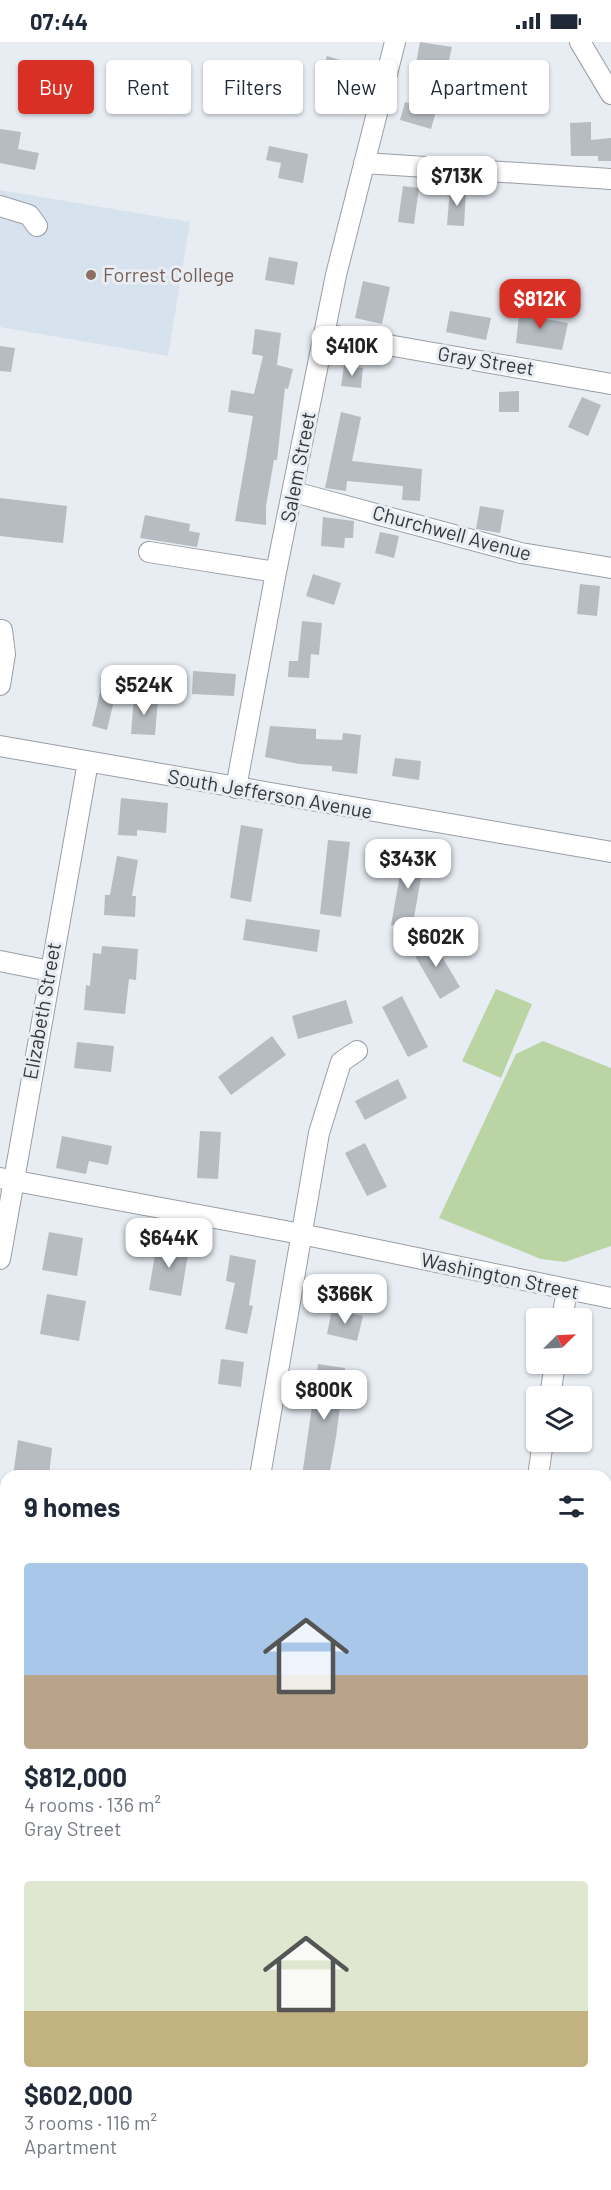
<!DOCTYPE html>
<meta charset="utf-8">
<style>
:root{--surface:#fff;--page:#f2f2f3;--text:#1f2937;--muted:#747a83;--accent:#d93025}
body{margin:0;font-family:Barlow,sans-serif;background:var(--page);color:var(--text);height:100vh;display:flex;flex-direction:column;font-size:22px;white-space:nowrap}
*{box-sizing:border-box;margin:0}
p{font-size:20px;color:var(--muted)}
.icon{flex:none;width:33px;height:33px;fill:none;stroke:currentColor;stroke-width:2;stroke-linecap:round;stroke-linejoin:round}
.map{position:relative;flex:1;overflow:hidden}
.sheet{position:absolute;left:0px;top:1428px;width:612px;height:720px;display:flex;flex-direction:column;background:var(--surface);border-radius:18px 18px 0 0;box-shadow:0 2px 4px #0004}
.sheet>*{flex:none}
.hud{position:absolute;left:18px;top:18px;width:576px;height:54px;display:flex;gap:12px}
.needle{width:39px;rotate:66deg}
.buttons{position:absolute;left:526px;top:1266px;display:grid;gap:12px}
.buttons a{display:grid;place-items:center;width:66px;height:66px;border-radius:6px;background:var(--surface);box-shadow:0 2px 4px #0004;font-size:30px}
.price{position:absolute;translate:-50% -51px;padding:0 14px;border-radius:12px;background:#fff;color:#222;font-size:20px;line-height:39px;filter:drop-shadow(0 2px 3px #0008)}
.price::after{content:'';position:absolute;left:50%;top:36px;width:18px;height:14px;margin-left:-9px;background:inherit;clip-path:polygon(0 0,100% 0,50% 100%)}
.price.on{background:var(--accent);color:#fff}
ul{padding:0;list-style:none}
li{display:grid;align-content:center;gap:12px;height:318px;padding:0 24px}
li span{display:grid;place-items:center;height:186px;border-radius:6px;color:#555}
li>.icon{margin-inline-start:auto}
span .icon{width:108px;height:108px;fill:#fffc;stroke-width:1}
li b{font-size:26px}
h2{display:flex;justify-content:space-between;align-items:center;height:72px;padding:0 24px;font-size:26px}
.tag{padding:0 21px;border-radius:6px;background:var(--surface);box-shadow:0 2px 4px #0004;font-size:21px;line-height:54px}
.tag.on{background:var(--accent);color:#fff}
.status{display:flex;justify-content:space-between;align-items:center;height:42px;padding:0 30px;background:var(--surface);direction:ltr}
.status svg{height:16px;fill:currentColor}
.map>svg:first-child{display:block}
.built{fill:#d6e2ee}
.green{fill:#bad4a4}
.building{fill:#b6bcc2}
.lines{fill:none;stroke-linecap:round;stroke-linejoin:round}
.minor-casing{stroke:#999ea4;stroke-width:22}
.minor{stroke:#fff;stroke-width:20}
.education-dot{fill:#8d6e63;stroke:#e7edf3;stroke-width:2}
.labels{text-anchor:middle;stroke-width:6;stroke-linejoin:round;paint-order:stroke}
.education-label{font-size:20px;fill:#785e54;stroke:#e7edf3;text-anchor:start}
.street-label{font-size:20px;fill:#35373a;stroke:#e7edf3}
</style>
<div class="status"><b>07:44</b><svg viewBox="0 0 49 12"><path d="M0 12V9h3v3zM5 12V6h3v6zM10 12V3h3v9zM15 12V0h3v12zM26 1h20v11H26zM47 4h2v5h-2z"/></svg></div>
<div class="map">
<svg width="611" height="2148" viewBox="0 0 611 2148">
<rect width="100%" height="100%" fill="#e7edf3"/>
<path class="built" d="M0 148 190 180 168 314 0 285Z"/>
<path class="green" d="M496 947 532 962 501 1036 462 1019Z
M543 999 611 1026V1204L565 1220 541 1217 439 1176 516 1012Z"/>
<path class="building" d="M420 0 452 5 447 27 416 21Z
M327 14 353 22 346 42 320 34Z
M405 60 436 69 431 87 400 78Z
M591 80V98L611 96V119H598V114H571L570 81Z
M0 87 21 90 18 107 39 111 35 128 0 121Z
M269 104 308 112 303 141 278 136 281 121 266 118Z
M403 144 419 146 414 182 398 180Z
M450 146 466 147 464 184 447 183Z
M269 215 298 220 294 243 265 238Z
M363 239 390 245 382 282 355 276Z
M520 264 542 266 541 276 568 281 562 308 516 301Z
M450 269 491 276 486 298 446 290Z
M255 287 281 291 277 323 293 327 288 347 285 346 277 418H274L266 464V483L235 479 253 374 228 370 231 348 254 352 263 314 252 312Z
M0 304 15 306 11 330 0 329Z
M344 323 363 326 361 346 341 344Z
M519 349V370H499V350Z
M582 355 601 363 588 394 568 385Z
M341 370 361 375 352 419 422 427 420 459 402 458 403 444 347 439 346 449 325 446Z
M0 456 67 464 63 501 0 494Z
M480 464 504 468 500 491 476 487Z
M145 473 190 482 189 489 200 491 197 505 140 496Z
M323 475 354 479 353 496H345L344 506 321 504Z
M380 490 399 494 394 516 375 511Z
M313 532 341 541 334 563 306 554Z
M580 542 600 544 597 574 577 572Z
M302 579 322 581 319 613 311 612 309 636 288 635 289 619H298Z
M193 629 236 632 234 654 192 652Z
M101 646 116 650 107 688 92 684Z
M134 655 158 657 155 693 131 692Z
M270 684 316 687V697L342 698 343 691 361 693 357 732 332 729V724L299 722 265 715Z
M395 716 421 719 419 738 392 734Z
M121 756 168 761 166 791 137 788V794L118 793Z
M241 783 263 787 251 860 230 856Z
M328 798 350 800 341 875 320 872Z
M404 810 425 813 412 887 391 883Z
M117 814 138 818 132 854H136L135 875 104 873 105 853H110Z
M246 877 320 888 317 910 243 898Z
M431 896 460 945 440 957 411 907Z
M102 904 138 907 136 938 129 937 125 972 84 968 86 943 90 944 93 911 101 912Z
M402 954 428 1005 408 1015 382 965Z
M346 958 353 981 298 997 292 974Z
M272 994 286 1013 231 1053 218 1035Z
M77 1000 114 1004 111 1030 74 1026Z
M398 1037 407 1056 365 1078 355 1059Z
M200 1089 221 1090 218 1137 197 1136Z
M62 1094 112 1104 108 1123 89 1119 86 1132 56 1126Z
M365 1101 387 1145 367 1154 345 1111Z
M49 1190 83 1196 77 1234 42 1228Z
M157 1201 189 1206 181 1254 149 1248Z
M230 1213 256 1218 249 1263 253 1264 247 1292 225 1287 235 1241 226 1239Z
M47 1252 86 1259 79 1299 40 1292Z
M332 1267 363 1274 357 1299 327 1292Z
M221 1317 244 1320 241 1345 218 1342Z
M318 1322 345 1326 336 1395 329 1434H302Z
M18 1398 52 1406 49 1434H13Z"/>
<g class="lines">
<g class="minor-casing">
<path id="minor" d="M580 0 611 52
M364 121 611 137
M0 164 29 173 37 184
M325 292 611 342
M294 450 521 511 611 526
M149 510 276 530
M0 588H2L5 612 0 643
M0 704 611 810
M236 746 276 530 336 233 395 0
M0 919 50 929
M0 1136 301 1192 611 1256
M0 1217 88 720
M562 1276 567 1249
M550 1354 555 1322
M260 1434 319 1091 341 1020 357 1009
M538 1434 543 1400
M0 1625 6 1626
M606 1720 611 1721
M0 1877 6 1893
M343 2148V2142
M552 2148V2142"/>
</g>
<use href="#minor" class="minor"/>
</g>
<circle class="education-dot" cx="91" cy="233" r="6"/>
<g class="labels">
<g class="education-label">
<text x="103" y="240">Forrest College</text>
</g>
<g class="street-label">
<text transform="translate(486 319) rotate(9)" y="7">Gray Street</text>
<text transform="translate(298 425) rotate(-79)" y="7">Salem Street</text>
<text transform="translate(452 491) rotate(15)" y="7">Churchwell Avenue</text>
<text transform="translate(270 752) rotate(10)" y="7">South Jefferson Avenue</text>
<text transform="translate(42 969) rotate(-80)" y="7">Elizabeth Street</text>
<text transform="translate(500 1234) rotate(12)" y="7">Washington Street</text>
</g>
</g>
</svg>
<div class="buttons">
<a><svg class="needle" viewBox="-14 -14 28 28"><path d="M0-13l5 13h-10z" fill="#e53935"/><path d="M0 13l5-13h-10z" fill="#747a83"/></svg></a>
<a><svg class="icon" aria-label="layers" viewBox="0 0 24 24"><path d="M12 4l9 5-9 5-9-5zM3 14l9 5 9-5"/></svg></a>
</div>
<b class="price" style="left:457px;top:165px">$713K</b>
<b class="price on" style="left:540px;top:288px">$812K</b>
<b class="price" style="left:352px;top:335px">$410K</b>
<b class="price" style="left:144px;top:674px">$524K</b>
<b class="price" style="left:408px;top:848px">$343K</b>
<b class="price" style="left:436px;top:926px">$602K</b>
<b class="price" style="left:169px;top:1227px">$644K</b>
<b class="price" style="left:345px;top:1283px">$366K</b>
<b class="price" style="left:324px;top:1379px">$800K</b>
<div class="hud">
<a class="tag on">Buy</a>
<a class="tag">Rent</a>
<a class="tag">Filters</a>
<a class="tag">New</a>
<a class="tag">Apartment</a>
</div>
<section class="sheet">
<h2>9 homes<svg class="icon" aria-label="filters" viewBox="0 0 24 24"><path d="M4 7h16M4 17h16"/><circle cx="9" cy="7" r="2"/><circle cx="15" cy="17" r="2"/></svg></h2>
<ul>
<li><span style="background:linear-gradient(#a9c7e8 60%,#b9a48a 0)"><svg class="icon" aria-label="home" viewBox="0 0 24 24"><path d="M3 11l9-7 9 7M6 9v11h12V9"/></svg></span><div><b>$812,000</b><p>4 rooms · 136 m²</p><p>Gray Street</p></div></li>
<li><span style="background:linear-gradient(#dfe7d0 70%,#c2b280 0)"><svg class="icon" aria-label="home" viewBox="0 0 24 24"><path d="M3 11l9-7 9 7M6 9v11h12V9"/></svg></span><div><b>$602,000</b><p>3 rooms · 116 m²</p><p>Apartment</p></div></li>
</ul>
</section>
</div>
